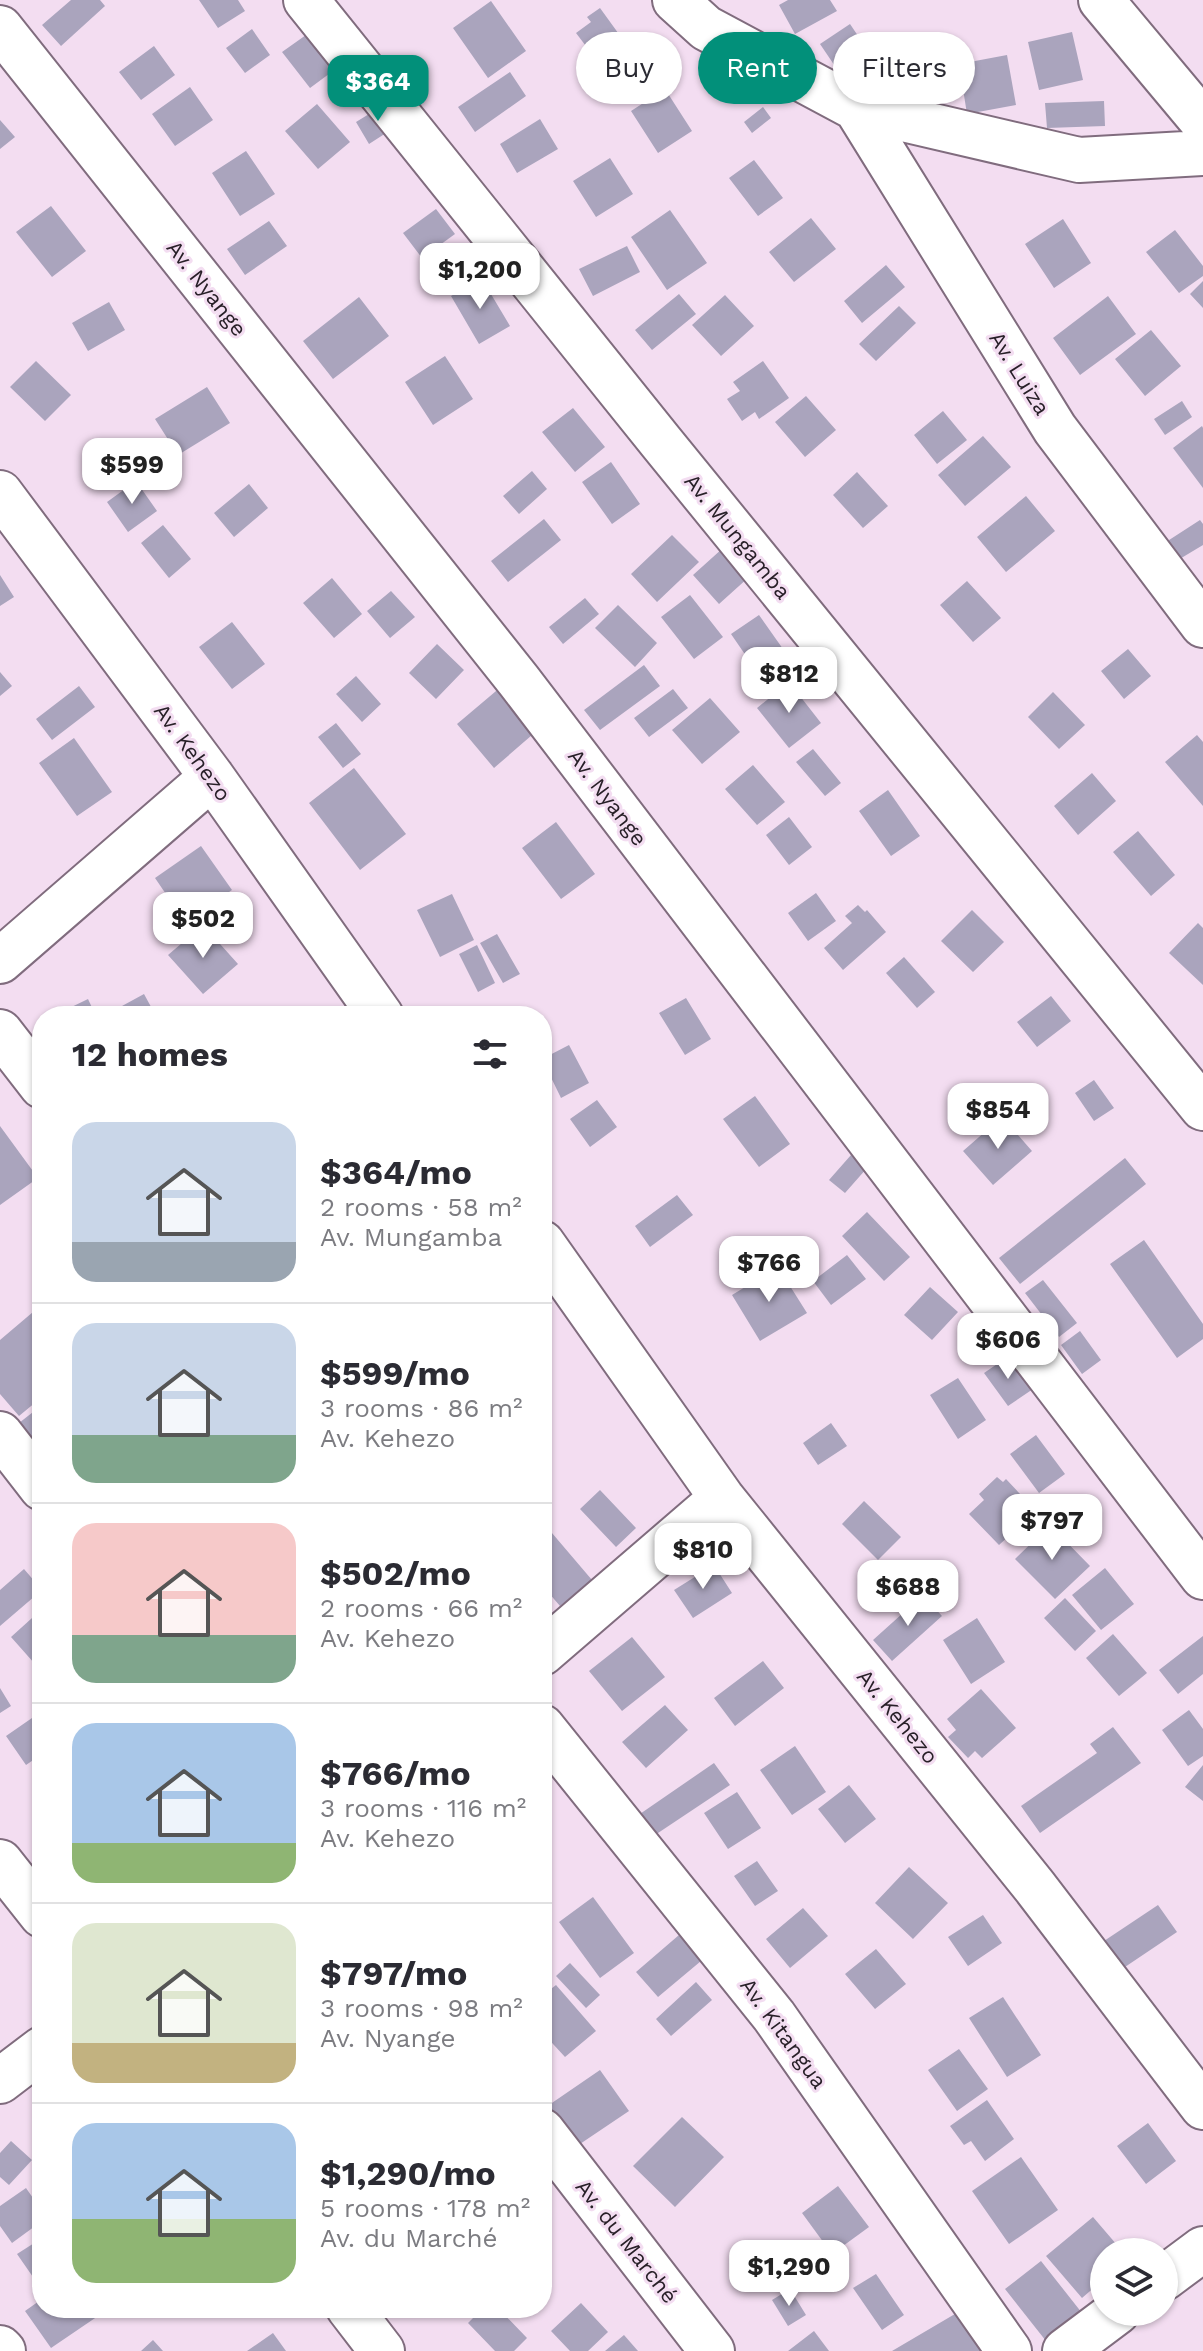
<!DOCTYPE html>
<meta charset="utf-8">
<style>
:root{--surface:#fff;--page:#f7f7f7;--text:#2b2b33;--muted:#7c7c81;--line:#e1e1e2;--accent:#02907a}
body{margin:0;font-family:"Work Sans",sans-serif;background:var(--page);color:var(--text);height:100vh;display:flex;flex-direction:column;font-size:30px;white-space:nowrap}
*{box-sizing:border-box;margin:0}
p{font-size:26px;color:var(--muted)}
.icon{flex:none;width:44px;height:44px;fill:none;stroke:currentColor;stroke-width:2;stroke-linecap:round;stroke-linejoin:round}
.map{position:relative;flex:1;overflow:hidden}
.details{position:absolute;left:32px;top:1006px;width:520px;height:1312px;display:flex;flex-direction:column;background:var(--surface);border-radius:32px;box-shadow:0 2px 6px #0004}
.details>*{flex:none}
.top-card{position:absolute;left:576px;top:32px;width:506px;height:72px;display:flex;gap:16px}
.tools{position:absolute;left:1090px;top:2238px;display:grid;gap:16px}
.tools a{display:grid;place-items:center;width:88px;height:88px;border-radius:50%;background:var(--surface);box-shadow:0 2px 6px #0004;font-size:40px}
.price{position:absolute;translate:-50% -68px;padding:0 18px;border-radius:16px;background:#fff;color:#222;font-size:26px;line-height:52px;filter:drop-shadow(0 2px 4px #0008)}
.price::after{content:'';position:absolute;left:50%;top:48px;width:24px;height:18px;margin-left:-12px;background:inherit;clip-path:polygon(0 0,100% 0,50% 100%)}
.price.selected{background:var(--accent);color:#fff}
ul{padding:0;list-style:none}
li{display:flex;align-items:center;gap:24px;height:200px;padding:0 40px}
li+li{border-top:2px solid var(--line)}
li span{display:grid;place-items:center;flex:none;width:224px;height:160px;border-radius:24px;color:#555}
li>.icon{margin-inline-start:auto}
span .icon{width:96px;height:96px;fill:#fffc;stroke-width:1}
li b{font-size:34px}
h2{display:flex;justify-content:space-between;align-items:center;height:96px;padding:0 40px;font-size:34px}
.tag{padding:0 28px;border-radius:36px;background:var(--surface);box-shadow:0 2px 6px #0004;font-size:28px;line-height:72px}
.tag.selected{background:var(--accent);color:#fff}
.map>svg:first-child{display:block}
.building{fill:#aaa4bd}
.lines{fill:none;stroke-linecap:round;stroke-linejoin:round}
.minor-casing{stroke:#806c7e;stroke-width:48}
.minor{stroke:#fff;stroke-width:44}
.labels{text-anchor:middle;stroke-width:6;stroke-linejoin:round;paint-order:stroke}
.street-label{font-size:22px;fill:#282028;stroke:#f3ddf1}
</style>
<div class="map">
<svg width="1203" height="2351" viewBox="0 0 1203 2351">
<rect width="100%" height="100%" fill="#f3ddf1"/>
<path class="building" d="M71 0H100L105 6 61 46 42 25Z
M199 0H238L245 11 218 28Z
M788 0H830L837 11 795 34 779 5Z
M491 1 526 51 488 78 453 28Z
M600 8 621 37 595 58 576 33 591 22 587 17Z
M850 24 875 61 845 81 820 44Z
M252 29 270 55 245 73 226 48Z
M1072 32 1083 80 1039 90 1028 42Z
M306 35 333 71 310 88 282 52Z
M154 46 175 75 141 100 119 72Z
M1007 55 1016 105 967 114 959 64Z
M640 62 654 82 629 102 613 82Z
M510 72 526 96 475 132 458 107Z
M190 87 213 120 175 146 152 114Z
M665 89 692 131 658 153 631 111Z
M1104 101 1105 126 1047 128 1045 103Z
M387 103 400 124 369 144 356 122Z
M317 104 350 142 318 169 285 131Z
M763 107 771 118 752 133 744 122Z
M540 119 558 149 517 173 500 144Z
M0 120 15 137 0 149Z
M246 151 275 194 240 216 212 173Z
M610 158 633 194 596 217 573 181Z
M754 160 783 198 758 216 729 178Z
M51 206 86 251 52 277 16 232Z
M436 209 455 234 422 258 403 233Z
M670 210 707 263 667 290 631 237Z
M811 218 836 249 794 282 769 252Z
M1063 219 1091 263 1054 288 1025 244Z
M269 221 287 246 245 275 227 249Z
M1175 230 1203 266V276L1179 293 1146 252Z
M627 246 640 272 593 296 579 269Z
M886 265 905 287 862 323 844 301Z
M482 279 510 326 479 344 451 296Z
M1203 281V308L1190 294Z
M679 294 696 314 652 350 635 330Z
M725 295 754 326 721 356 692 325Z
M1108 296 1136 334 1080 375 1053 338Z
M359 297 389 336 333 379 303 341Z
M109 302 125 330 88 351 72 323Z
M899 306 916 323 876 361 859 344Z
M1151 330 1181 366 1145 396 1115 359Z
M445 356 473 399 433 425 405 382Z
M36 361 71 395 45 421 10 387Z
M763 361 789 398 759 419 755 412 742 421 727 399 740 391 733 382Z
M207 387 230 423 178 455 155 419Z
M806 396 836 430 805 457 775 422Z
M1182 401 1192 417 1165 435 1154 419Z
M573 408 605 447 575 472 542 432Z
M943 411 967 440 937 464 914 435Z
M1202 426 1203 428V488L1173 448Z
M983 436 1011 467 965 506 938 475Z
M611 462 640 504 612 524 582 482Z
M532 471 547 489 519 514 503 496Z
M857 472 888 506 863 528 833 495Z
M136 481 157 511 128 532 107 502Z
M249 484 268 508 234 537 214 513Z
M1026 496 1055 531 1006 572 977 537Z
M544 519 561 540 508 582 491 561Z
M1200 520 1203 524V545L1178 560 1166 542Z
M163 525 191 559 169 578 141 543Z
M672 535 699 562 657 602 631 574Z
M723 548 749 577 719 604 693 575Z
M0 575 14 597 0 606Z
M332 578 362 614 334 638 303 603Z
M967 581 1001 618 973 642 940 605Z
M391 591 415 617 390 638 367 611Z
M690 595 723 637 694 659 661 617Z
M585 598 599 614 563 644 549 627Z
M618 605 657 643 635 667 595 628Z
M759 615 783 649 755 669 731 634Z
M232 622 265 664 232 689 199 647Z
M437 644 464 670 436 699 409 673Z
M1128 649 1151 676 1124 699 1101 671Z
M644 665 660 686 600 730 584 710Z
M0 672 12 686 0 696Z
M356 676 381 704 362 722 336 694Z
M789 682 821 723 789 748 757 708Z
M79 686 95 707 52 740 36 719Z
M502 686 539 729 494 768 457 724Z
M673 689 688 708 649 737 634 718Z
M1053 692 1085 725 1059 749 1028 717Z
M710 698 740 732 702 764 672 730Z
M336 723 361 754 343 768 318 737Z
M1197 735 1203 742V806L1165 762Z
M74 738 112 792 77 816 39 763Z
M813 749 841 783 825 796 796 762Z
M753 765 785 802 757 825 725 789Z
M354 768 406 834 360 870 309 803Z
M1092 773 1116 801 1078 835 1054 806Z
M888 790 920 836 891 856 859 811Z
M789 817 812 847 789 865 766 835Z
M556 822 595 874 561 899 522 848Z
M1138 831 1175 875 1151 896 1113 852Z
M201 846 232 890 185 922 155 878Z
M816 893 836 921 808 941 788 913Z
M452 894 474 940 440 957 417 910Z
M858 905 865 912 867 910 886 932 843 970 824 948 852 923 845 916Z
M972 910 1004 942 973 972 941 941Z
M1198 923 1203 928V985L1169 953Z
M203 925 238 964 203 994 168 955Z
M497 934 520 974 503 983 480 943Z
M477 945 495 983 478 992 459 954Z
M904 957 935 992 917 1008 886 973Z
M144 994 156 1016H113L111 1012Z
M1051 996 1071 1021 1037 1047 1017 1022Z
M686 998 711 1039 685 1055 659 1013Z
M88 999 96 1016H53Z
M569 1045 589 1083 561 1098 542 1059Z
M1094 1080 1114 1108 1094 1121 1075 1093Z
M755 1096 790 1144 759 1167 723 1119Z
M597 1100 617 1127 590 1147 570 1119Z
M1002 1117 1032 1151 993 1185 963 1151Z
M0 1126 38 1178 0 1205Z
M851 1155 867 1168 845 1193 829 1180Z
M1125 1158 1146 1184 1020 1284 999 1258Z
M677 1195 693 1215 650 1247 635 1226Z
M867 1212 910 1257 884 1281 842 1236Z
M1144 1240 1203 1324V1339L1177 1358 1110 1264Z
M847 1255 866 1279 831 1305 813 1281Z
M778 1267 807 1313 760 1341 732 1295Z
M1043 1280 1077 1323 1059 1337 1025 1293Z
M930 1287 958 1312 932 1340 904 1315Z
M33 1312 42 1323V1397L19 1416 0 1394V1340Z
M1080 1331 1101 1360 1082 1374 1061 1345Z
M1009 1356 1033 1389 1008 1406 984 1373Z
M958 1378 986 1420 958 1439 930 1395Z
M42 1405V1433L25 1447 5 1421 13 1414 19 1423Z
M831 1423 847 1446 818 1465 803 1443Z
M1036 1435 1065 1474 1039 1493 1010 1454Z
M997 1477 1003 1482 1006 1479 1036 1511 999 1545 969 1514 984 1500 979 1494Z
M600 1490 636 1528 616 1547 580 1509Z
M864 1501 901 1537 878 1560 842 1524Z
M1050 1525 1090 1566 1055 1599 1015 1559Z
M546 1526 592 1580 560 1606 542 1585V1530Z
M890 1562 917 1581 900 1604 874 1584Z
M714 1565 732 1593 693 1618 674 1590Z
M1105 1568 1134 1604 1101 1630 1072 1595Z
M24 1569 42 1590 0 1626V1590Z
M923 1595 942 1616 892 1661 873 1640Z
M1065 1598 1096 1631 1075 1651 1044 1618Z
M42 1609V1672L11 1637Z
M977 1618 1005 1662 971 1684 943 1640Z
M1113 1634 1147 1673 1119 1696 1086 1658Z
M1203 1636V1674L1178 1694 1159 1670Z
M632 1637 665 1677 622 1711 589 1671Z
M763 1661 784 1688 735 1726 714 1698Z
M0 1688 11 1706 0 1713Z
M981 1689 1016 1728 982 1758 975 1751 968 1758 948 1737 956 1730 947 1719Z
M665 1705 688 1730 646 1768 622 1742Z
M1189 1710 1203 1729V1756L1188 1766 1162 1730Z
M32 1718 42 1732V1754L26 1765 6 1736Z
M1113 1727 1141 1763 1040 1833 1021 1806 1097 1753 1090 1744Z
M795 1746 826 1792 792 1815 760 1770Z
M714 1763 730 1785 652 1837 637 1816Z
M1203 1765V1801L1185 1787Z
M849 1785 876 1819 845 1843 818 1809Z
M737 1792 761 1828 728 1849 704 1813Z
M757 1861 778 1891 755 1906 734 1876Z
M909 1867 948 1903 913 1939 875 1903Z
M593 1897 634 1953 600 1978 559 1922Z
M1158 1905 1177 1932 1122 1969 1104 1941Z
M803 1908 828 1936 790 1968 766 1939Z
M983 1915 1002 1943 968 1966 948 1937Z
M679 1935 701 1961 658 1997 636 1972Z
M876 1949 906 1984 875 2009 845 1974Z
M570 1963 600 1995 586 2008 556 1976Z
M696 1982 712 2000 671 2036 656 2019Z
M556 1985 596 2031 565 2057 542 2032V1996Z
M1003 1997 1041 2055 1007 2077 969 2018Z
M959 2049 988 2089 957 2111 928 2070Z
M600 2070 629 2111 574 2148 546 2107Z
M987 2100 1014 2139 985 2161 971 2141 964 2145 950 2126Z
M682 2117 724 2157 675 2207 633 2166Z
M1148 2123 1176 2161 1146 2184 1117 2146Z
M11 2141 32 2160 9 2185 0 2177V2153Z
M1021 2157 1058 2210 1009 2244 972 2191Z
M838 2186 869 2227 832 2254 802 2213Z
M26 2188 42 2211V2221L12 2243 0 2226V2206Z
M1093 2217 1123 2252H1104V2279L1082 2298 1046 2256Z
M42 2238V2290L17 2254Z
M784 2256 796 2273 776 2286 765 2269Z
M1041 2261 1082 2313 1046 2341 1005 2289Z
M876 2274 904 2315 882 2330 853 2288Z
M790 2289 806 2315 788 2326 772 2300Z
M42 2299V2308H97L101 2314 51 2348 25 2311Z
M581 2303 608 2332 588 2351H570L551 2331Z
M483 2308H498L527 2338 514 2351H495L468 2323Z
M960 2311 984 2351H892Z
M814 2331 829 2351H788Z
M273 2333 286 2351H247Z
M624 2335 638 2351H605Z
M153 2340 163 2351H141Z"/>
<g class="lines">
<g class="minor-casing">
<path id="minor" d="M306 0 661 442 1203 1108
M675 0 706 28 856 108 1079 160 1203 153
M1101 0 1203 122
M0 28 519 681 1203 1577
M856 108 1055 429 1203 625
M0 493 212 777 381 1016
M0 961 212 777
M0 1032 42 1086
M542 1243 722 1498 1035 1887 1203 2107
M0 1434 42 1488
M542 1653 722 1498
M542 1727 774 2016 1009 2351
M0 1862 42 1915
M0 2081 42 2049
M542 2131 712 2351
M1164 2278 1203 2249
M349 2308 382 2351
M0 2348 3 2351
M1065 2351 1117 2312"/>
</g>
<use href="#minor" class="minor"/>
</g>
<g class="labels">
<g class="street-label">
<text transform="translate(207 288) rotate(52)" y="8">Av. Nyange</text>
<text transform="translate(1020 373) rotate(58)" y="8">Av. Luiza</text>
<text transform="translate(738 536) rotate(51)" y="8">Av. Mungamba</text>
<text transform="translate(193 752) rotate(54)" y="8">Av. Kehezo</text>
<text transform="translate(608 797) rotate(53)" y="8">Av. Nyange</text>
<text transform="translate(898 1716) rotate(51)" y="8">Av. Kehezo</text>
<text transform="translate(784 2033) rotate(54)" y="8">Av. Kitangua</text>
<text transform="translate(627 2241) rotate(52)" y="8">Av. du Marché</text>
</g>
</g>
</svg>
<div class="tools">
<a><svg class="icon" aria-label="layers" viewBox="0 0 24 24"><path d="M12 4l9 5-9 5-9-5zM3 14l9 5 9-5"/></svg></a>
</div>
<b class="price selected" style="left:378px;top:123px">$364</b>
<b class="price" style="left:480px;top:311px">$1,200</b>
<b class="price" style="left:132px;top:506px">$599</b>
<b class="price" style="left:789px;top:715px">$812</b>
<b class="price" style="left:203px;top:960px">$502</b>
<b class="price" style="left:998px;top:1151px">$854</b>
<b class="price" style="left:769px;top:1304px">$766</b>
<b class="price" style="left:1008px;top:1381px">$606</b>
<b class="price" style="left:1052px;top:1562px">$797</b>
<b class="price" style="left:703px;top:1591px">$810</b>
<b class="price" style="left:908px;top:1628px">$688</b>
<b class="price" style="left:789px;top:2308px">$1,290</b>
<div class="top-card">
<a class="tag">Buy</a>
<a class="tag selected">Rent</a>
<a class="tag">Filters</a>
</div>
<section class="details">
<h2>12 homes<svg class="icon" aria-label="filters" viewBox="0 0 24 24"><path d="M4 7h16M4 17h16"/><circle cx="9" cy="7" r="2"/><circle cx="15" cy="17" r="2"/></svg></h2>
<ul>
<li><span style="background:linear-gradient(#c9d6e8 75%,#9aa5b1 0)"><svg class="icon" aria-label="home" viewBox="0 0 24 24"><path d="M3 11l9-7 9 7M6 9v11h12V9"/></svg></span><div><b>$364/mo</b><p>2 rooms · 58 m²</p><p>Av. Mungamba</p></div></li>
<li><span style="background:linear-gradient(#c9d6e8 70%,#7fa58c 0)"><svg class="icon" aria-label="home" viewBox="0 0 24 24"><path d="M3 11l9-7 9 7M6 9v11h12V9"/></svg></span><div><b>$599/mo</b><p>3 rooms · 86 m²</p><p>Av. Kehezo</p></div></li>
<li><span style="background:linear-gradient(#f6c9c9 70%,#7fa58c 0)"><svg class="icon" aria-label="home" viewBox="0 0 24 24"><path d="M3 11l9-7 9 7M6 9v11h12V9"/></svg></span><div><b>$502/mo</b><p>2 rooms · 66 m²</p><p>Av. Kehezo</p></div></li>
<li><span style="background:linear-gradient(#a9c7e8 75%,#8fb573 0)"><svg class="icon" aria-label="home" viewBox="0 0 24 24"><path d="M3 11l9-7 9 7M6 9v11h12V9"/></svg></span><div><b>$766/mo</b><p>3 rooms · 116 m²</p><p>Av. Kehezo</p></div></li>
<li><span style="background:linear-gradient(#dfe7d0 75%,#c2b280 0)"><svg class="icon" aria-label="home" viewBox="0 0 24 24"><path d="M3 11l9-7 9 7M6 9v11h12V9"/></svg></span><div><b>$797/mo</b><p>3 rooms · 98 m²</p><p>Av. Nyange</p></div></li>
<li><span style="background:linear-gradient(#a9c7e8 60%,#8fb573 0)"><svg class="icon" aria-label="home" viewBox="0 0 24 24"><path d="M3 11l9-7 9 7M6 9v11h12V9"/></svg></span><div><b>$1,290/mo</b><p>5 rooms · 178 m²</p><p>Av. du Marché</p></div></li>
</ul>
</section>
</div>
